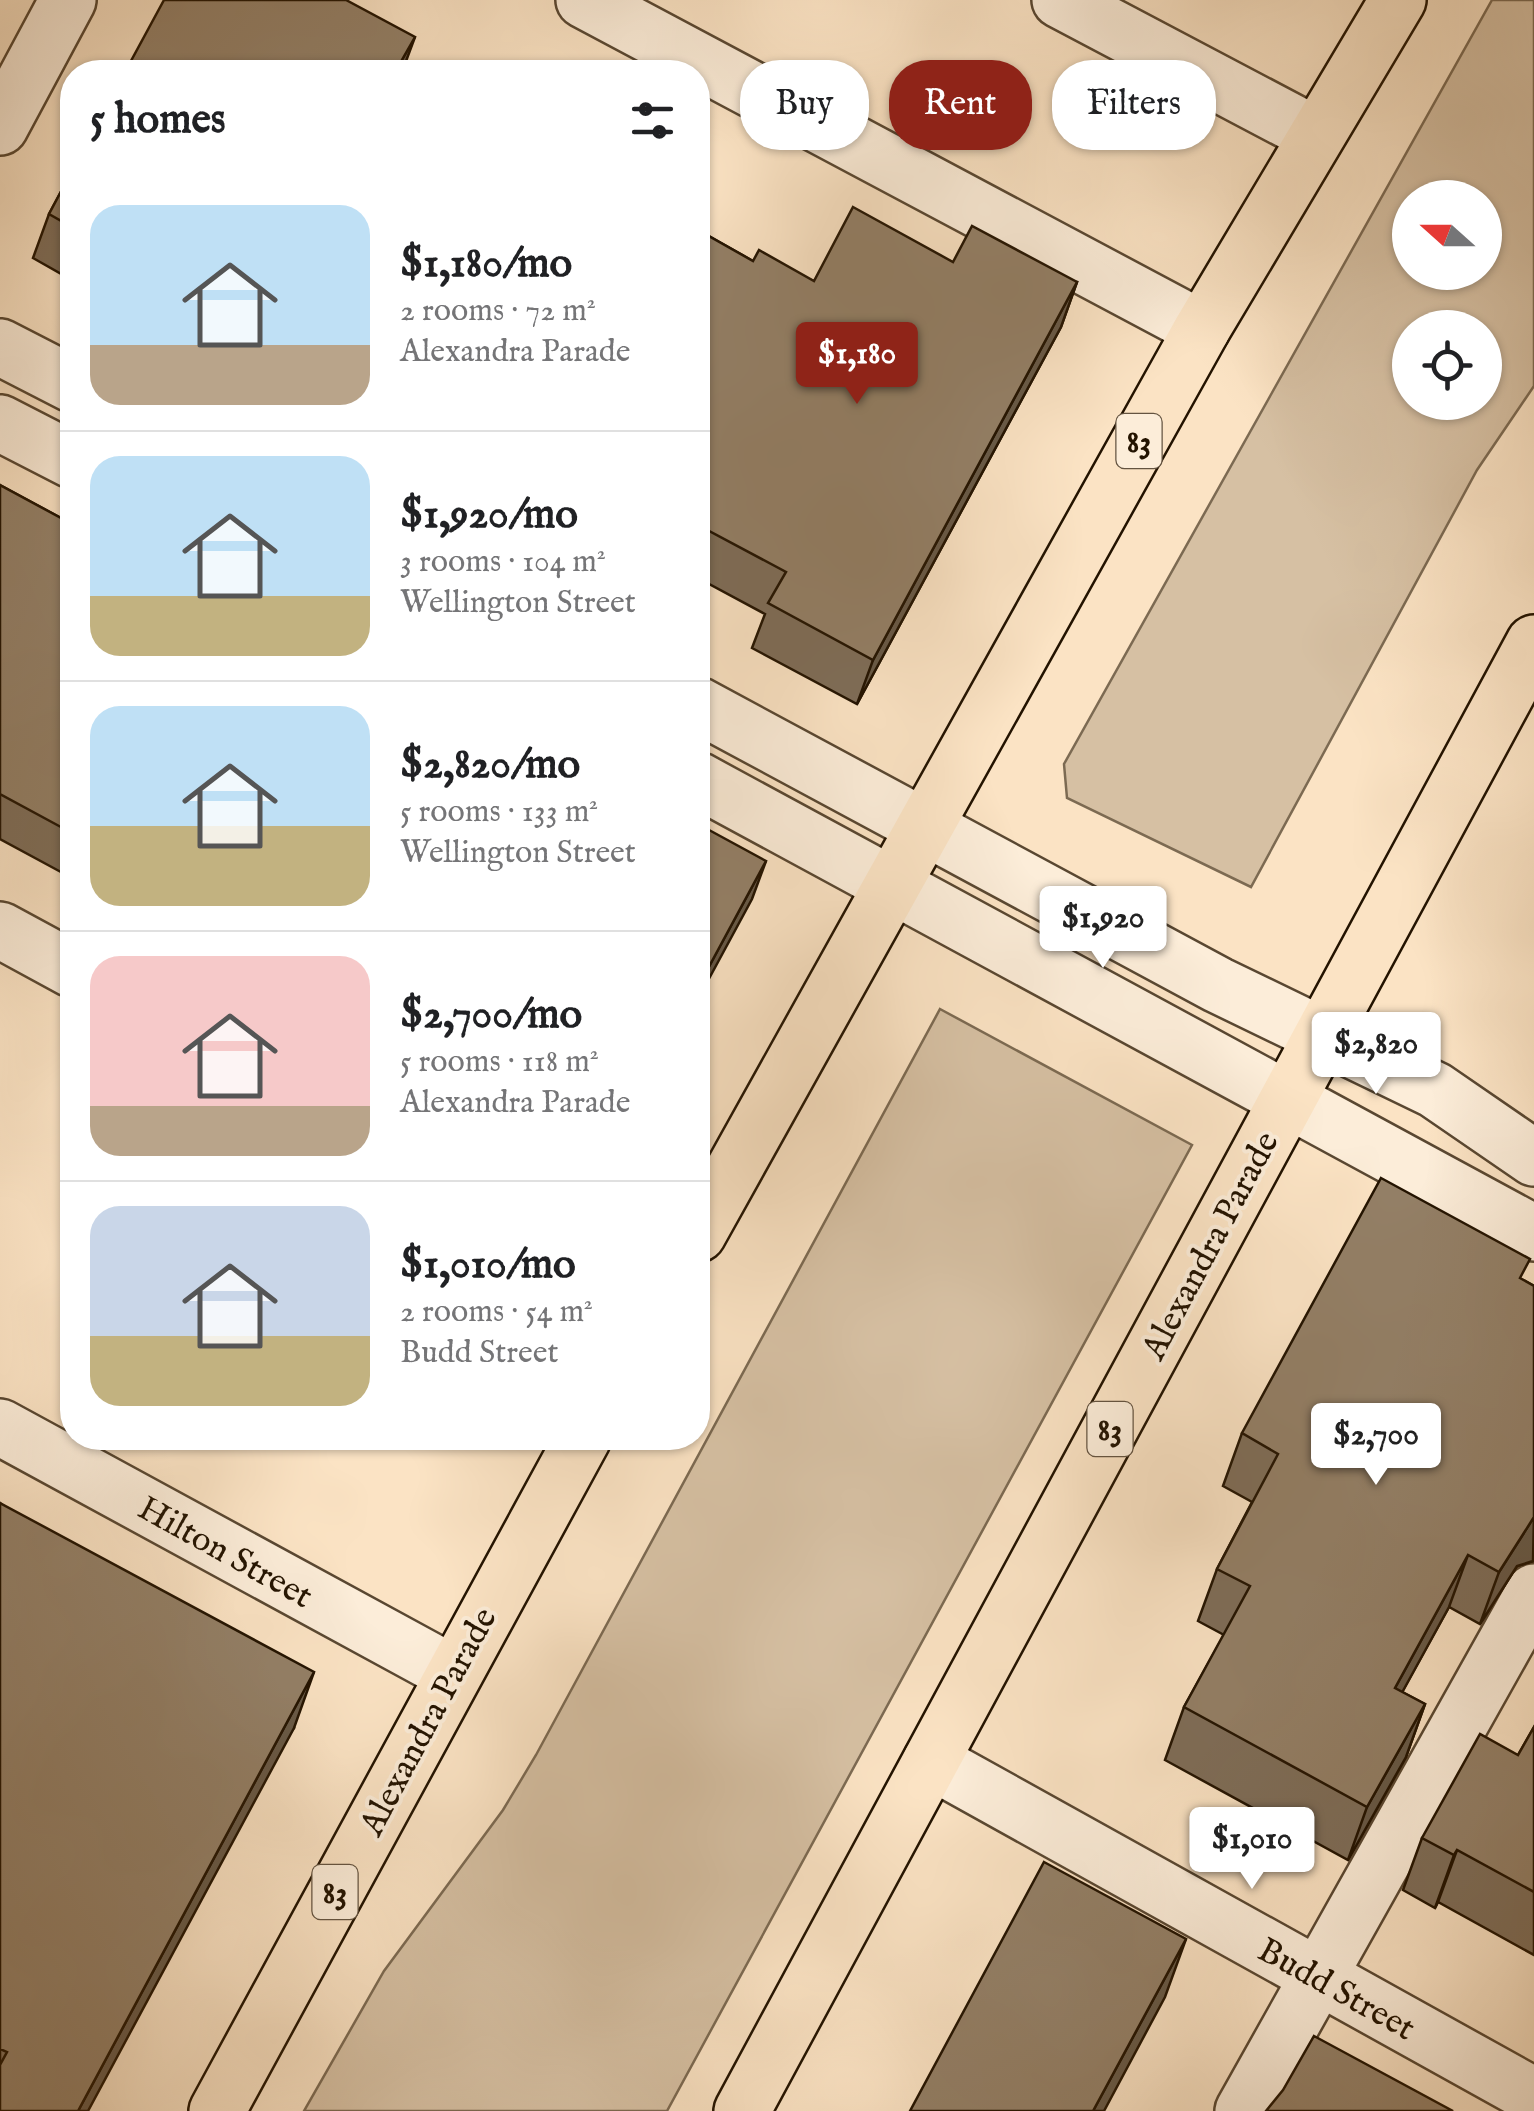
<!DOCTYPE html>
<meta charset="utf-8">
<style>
:root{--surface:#fff;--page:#f6f6f6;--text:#202124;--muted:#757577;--line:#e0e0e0;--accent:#8f2418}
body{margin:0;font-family:"IM FELL English",serif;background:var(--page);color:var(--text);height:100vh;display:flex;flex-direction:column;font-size:38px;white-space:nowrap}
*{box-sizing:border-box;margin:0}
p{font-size:32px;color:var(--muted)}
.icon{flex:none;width:55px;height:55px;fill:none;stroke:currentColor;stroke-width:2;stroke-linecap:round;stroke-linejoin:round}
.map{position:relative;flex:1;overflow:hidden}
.details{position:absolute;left:60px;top:60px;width:650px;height:1390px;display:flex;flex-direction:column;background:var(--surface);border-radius:40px;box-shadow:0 2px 8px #0004}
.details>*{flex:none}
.top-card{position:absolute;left:740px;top:60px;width:642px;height:90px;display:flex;gap:20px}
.needle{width:65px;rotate:291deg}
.fabs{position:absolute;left:1392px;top:180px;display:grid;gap:20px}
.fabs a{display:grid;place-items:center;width:110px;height:110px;border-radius:50%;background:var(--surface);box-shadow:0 2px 8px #0004;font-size:50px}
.price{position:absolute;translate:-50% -85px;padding:0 22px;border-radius:10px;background:#fff;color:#222;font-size:32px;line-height:65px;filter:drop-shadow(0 2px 5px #0008)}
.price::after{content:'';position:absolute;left:50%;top:60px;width:30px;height:22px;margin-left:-15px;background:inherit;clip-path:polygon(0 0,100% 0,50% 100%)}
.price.active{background:var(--accent);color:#fff}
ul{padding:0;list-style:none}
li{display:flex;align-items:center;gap:30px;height:250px;padding:0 30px}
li+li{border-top:2px solid var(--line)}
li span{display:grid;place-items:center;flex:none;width:280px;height:200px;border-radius:30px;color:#555}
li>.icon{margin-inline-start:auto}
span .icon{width:120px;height:120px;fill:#fffc;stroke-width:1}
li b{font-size:42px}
h2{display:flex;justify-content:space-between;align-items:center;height:120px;padding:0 30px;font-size:42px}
.tag{padding:0 35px;border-radius:40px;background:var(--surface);box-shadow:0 2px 8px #0004;font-size:35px;line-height:90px}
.tag.active{background:var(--accent);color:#fff}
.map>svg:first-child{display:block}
.green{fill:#d6c0a3;stroke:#7c6a52;stroke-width:2.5;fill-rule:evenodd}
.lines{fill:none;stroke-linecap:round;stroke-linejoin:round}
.minor-casing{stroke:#594731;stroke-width:60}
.highway-casing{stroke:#231300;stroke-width:60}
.minor{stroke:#fcedd9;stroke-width:55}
.highway{stroke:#fbe3c4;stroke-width:55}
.wall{fill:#7e6d58;stroke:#231300;stroke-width:2.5}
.shaded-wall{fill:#675947;stroke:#231300;stroke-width:2.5}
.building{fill:#937f66;stroke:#231300;stroke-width:2.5}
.labels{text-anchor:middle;stroke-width:8;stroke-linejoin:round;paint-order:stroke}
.shield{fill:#fcedd9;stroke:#645441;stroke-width:2.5}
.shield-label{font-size:32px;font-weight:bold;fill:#231300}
.street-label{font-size:35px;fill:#231300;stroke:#fcedd9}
</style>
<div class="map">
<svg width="1534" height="2111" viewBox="0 0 1534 2111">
<rect width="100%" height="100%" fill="#fbe3c4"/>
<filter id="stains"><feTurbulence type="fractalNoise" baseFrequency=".002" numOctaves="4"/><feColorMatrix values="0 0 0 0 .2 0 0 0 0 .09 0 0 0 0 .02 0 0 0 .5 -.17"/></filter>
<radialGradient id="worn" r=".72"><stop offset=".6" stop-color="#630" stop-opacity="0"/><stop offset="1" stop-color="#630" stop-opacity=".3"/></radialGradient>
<path class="green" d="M1492 0H1534V386L1477 470 1251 887 1067 798 1064 764ZM1410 198H1485V272H1410ZM1410 328H1485V402H1410Z
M940 1009 1192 1145 667 2111H304L384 1971 503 1810 536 1755Z"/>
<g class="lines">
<g class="minor-casing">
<path id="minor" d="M584 0 1202 329
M1060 0 1316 135
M0 127 68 0
M0 347 72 384
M0 423 72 460
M698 705 1218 985 1435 1090 1534 1158
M698 780 1534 1233
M0 930 72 969
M0 1427 452 1673
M931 1761 1534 2096
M1243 2111 1534 1592"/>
</g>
<g class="highway-casing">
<path id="highway" d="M698 1234 1202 329 1398 0
M217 2111 583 1438
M742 2111 1534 643"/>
</g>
<use href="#minor" class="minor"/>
<use href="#highway" class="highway"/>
</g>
<path class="wall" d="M72 171V280L33 258 49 214Z
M698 230 753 261 814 281 953 262 1077 282 1061 327 857 704 752 648 765 614 698 578Z
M0 485 72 524V878L0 839Z
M1523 1280 1534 1286V1561L1517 1566 1480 1624 1449 1607 1402 1692 1425 1704 1406 1757 1348 1860 1165 1760 1184 1707 1224 1635 1198 1621 1217 1569 1252 1502 1223 1486 1242 1433Z
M0 1503 294 1728 0 2111Z
M1534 1727V1955L1438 1902 1435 1908 1403 1890 1422 1838 1518 1755Z"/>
<path class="shaded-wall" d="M415 37 402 72H395Z
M1077 282 1061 327 857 704 873 660Z
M766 861 752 899 698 999V987Z
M1534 1517 1533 1561 1517 1566 1480 1624 1499 1572Z
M1468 1555 1449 1607 1376 1740 1395 1688Z
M314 1672 294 1728 88 2111H78Z
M1425 1704 1406 1757 1348 1860 1367 1807Z
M1457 1850 1438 1902 1435 1908 1454 1855Z
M1186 1939 1165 1997 1104 2111H1093Z"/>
<path class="building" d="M164 0H346L415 37 395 72H125Z
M72 171V227L49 214Z
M853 207 953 262 972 226 1077 282 873 660 768 603 786 572 698 525V230L753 261 759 250 814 281Z
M0 485 72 524V833L0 794Z
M698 824 766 861 698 987Z
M1381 1178 1530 1259 1520 1278 1534 1286V1517L1499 1572 1468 1555 1395 1688 1425 1704 1367 1807 1184 1707 1250 1586 1217 1569 1278 1454 1242 1433Z
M0 1503 314 1672 78 2111H0V2065L7 2052 0 2049Z
M1534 1727V1892L1457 1850 1454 1855 1422 1838 1480 1734 1518 1755Z
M1044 1862 1186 1939 1093 2111H910Z
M1314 2036 1453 2111H1266L1283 2090Z"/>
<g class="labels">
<g class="shield">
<rect x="1116.5" y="414" width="45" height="54" rx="8"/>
<rect x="1087.5" y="1402" width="45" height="54" rx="8"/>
<rect x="312.5" y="1865" width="45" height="54" rx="8"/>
</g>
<g class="shield-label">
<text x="1139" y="452">83</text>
<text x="1110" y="1440">83</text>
<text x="335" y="1903">83</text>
</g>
<g class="street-label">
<text transform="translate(1209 1245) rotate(-62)" y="12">Alexandra Parade</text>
<text transform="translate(226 1551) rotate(29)" y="12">Hilton Street</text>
<text transform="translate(427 1721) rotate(-62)" y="12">Alexandra Parade</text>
<text transform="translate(1337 1988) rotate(29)" y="12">Budd Street</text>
</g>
</g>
<rect width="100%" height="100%" filter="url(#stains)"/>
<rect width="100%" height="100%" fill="url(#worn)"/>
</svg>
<div class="fabs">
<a><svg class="needle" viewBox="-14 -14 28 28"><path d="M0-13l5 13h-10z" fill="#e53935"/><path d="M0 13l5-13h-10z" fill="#757577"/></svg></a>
<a><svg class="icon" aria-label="locate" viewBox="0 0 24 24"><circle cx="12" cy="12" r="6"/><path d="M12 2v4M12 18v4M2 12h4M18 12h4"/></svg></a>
</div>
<b class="price active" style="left:857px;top:407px">$1,180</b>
<b class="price" style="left:1103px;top:971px">$1,920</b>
<b class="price" style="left:1376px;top:1097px">$2,820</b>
<b class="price" style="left:1376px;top:1488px">$2,700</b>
<b class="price" style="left:1252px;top:1892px">$1,010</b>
<div class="top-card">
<a class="tag">Buy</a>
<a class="tag active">Rent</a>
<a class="tag">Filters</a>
</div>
<section class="details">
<h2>5 homes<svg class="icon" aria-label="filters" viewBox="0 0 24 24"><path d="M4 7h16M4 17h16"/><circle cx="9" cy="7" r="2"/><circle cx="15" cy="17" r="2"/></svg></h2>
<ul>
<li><span style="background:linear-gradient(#bfe0f5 70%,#b9a48a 0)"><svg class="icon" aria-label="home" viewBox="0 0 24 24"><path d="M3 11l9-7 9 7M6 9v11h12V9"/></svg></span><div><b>$1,180/mo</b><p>2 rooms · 72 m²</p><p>Alexandra Parade</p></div></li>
<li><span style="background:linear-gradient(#bfe0f5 70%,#c2b280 0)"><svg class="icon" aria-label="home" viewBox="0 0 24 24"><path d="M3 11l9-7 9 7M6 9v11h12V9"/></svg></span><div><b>$1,920/mo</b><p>3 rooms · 104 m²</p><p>Wellington Street</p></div></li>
<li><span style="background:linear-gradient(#bfe0f5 60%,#c2b280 0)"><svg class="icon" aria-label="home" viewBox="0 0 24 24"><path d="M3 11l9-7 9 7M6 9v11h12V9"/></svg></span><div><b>$2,820/mo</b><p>5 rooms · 133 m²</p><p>Wellington Street</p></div></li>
<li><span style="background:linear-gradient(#f6c9c9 75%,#b9a48a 0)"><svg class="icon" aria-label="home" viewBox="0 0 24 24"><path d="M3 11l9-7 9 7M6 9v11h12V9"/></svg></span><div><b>$2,700/mo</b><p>5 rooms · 118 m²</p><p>Alexandra Parade</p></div></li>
<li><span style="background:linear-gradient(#c9d6e8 65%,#c2b280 0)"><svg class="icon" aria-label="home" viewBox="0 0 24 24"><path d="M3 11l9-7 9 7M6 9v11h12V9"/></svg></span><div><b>$1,010/mo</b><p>2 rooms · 54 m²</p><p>Budd Street</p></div></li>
</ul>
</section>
</div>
